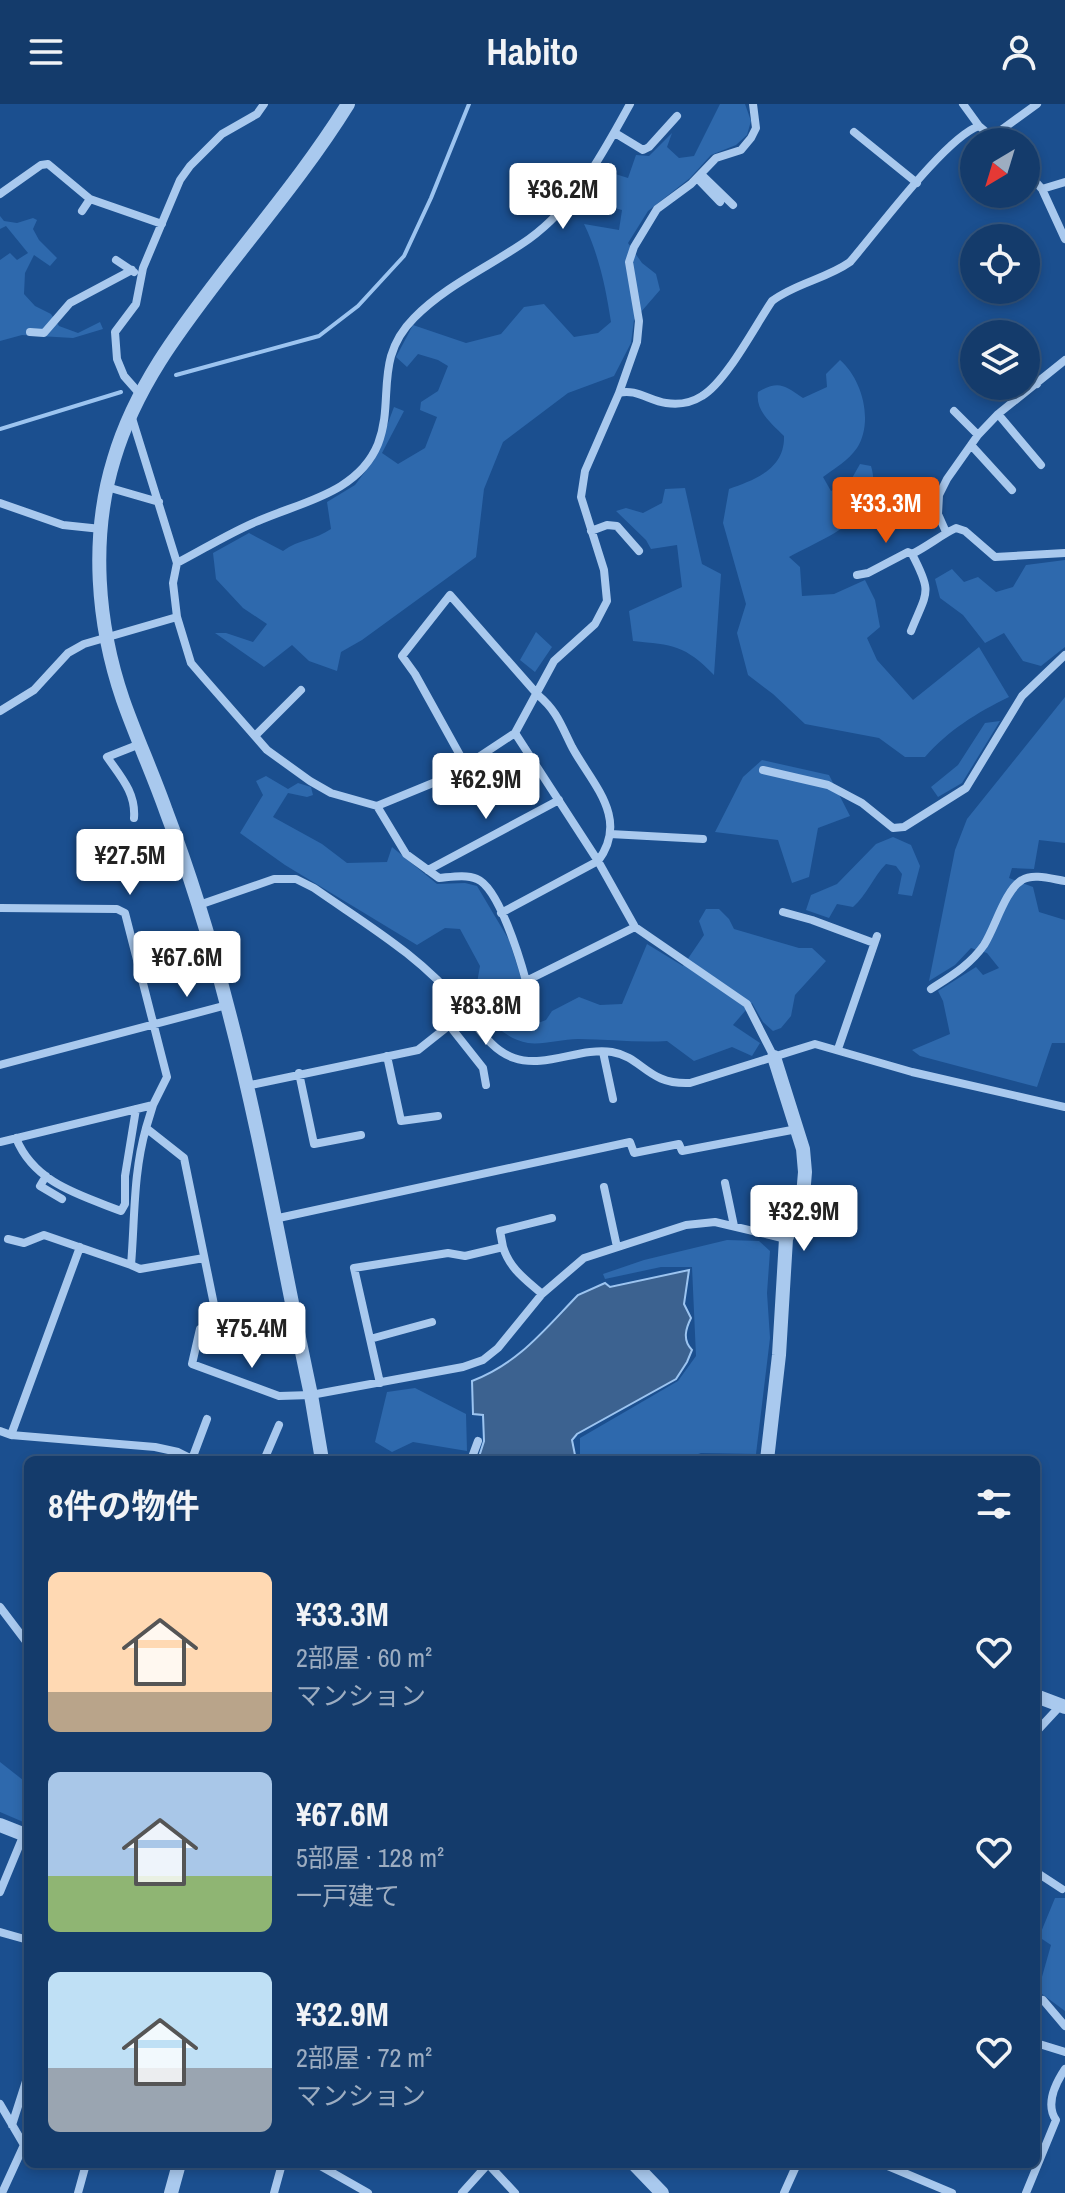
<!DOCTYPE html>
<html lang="ja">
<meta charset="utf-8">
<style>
:root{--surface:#143b6b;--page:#1d4271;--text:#f1f3f6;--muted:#9dadc1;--line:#33557e;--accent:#ea580c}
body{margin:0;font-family:"Archivo Narrow","Noto Sans JP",sans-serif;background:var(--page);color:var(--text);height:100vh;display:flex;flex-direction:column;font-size:30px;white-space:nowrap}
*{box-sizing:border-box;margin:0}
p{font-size:26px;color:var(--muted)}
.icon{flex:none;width:44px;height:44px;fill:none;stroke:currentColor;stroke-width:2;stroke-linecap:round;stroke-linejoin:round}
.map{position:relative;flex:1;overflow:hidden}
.panel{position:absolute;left:24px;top:1352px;width:1016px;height:712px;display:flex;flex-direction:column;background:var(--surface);border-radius:12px;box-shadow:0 4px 12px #0003,0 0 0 2px var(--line)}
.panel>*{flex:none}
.needle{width:52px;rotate:218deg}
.tools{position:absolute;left:960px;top:24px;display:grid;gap:16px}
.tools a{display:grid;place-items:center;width:80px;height:80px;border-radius:50%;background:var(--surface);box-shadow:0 4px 12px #0003,0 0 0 2px var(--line);font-size:40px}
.price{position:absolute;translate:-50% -68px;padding:0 18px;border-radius:8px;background:#fff;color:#222;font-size:26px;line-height:52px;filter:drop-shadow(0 2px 4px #0008)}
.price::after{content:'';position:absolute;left:50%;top:48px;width:24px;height:18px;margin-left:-12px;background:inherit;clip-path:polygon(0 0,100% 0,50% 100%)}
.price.active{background:var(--accent);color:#fff}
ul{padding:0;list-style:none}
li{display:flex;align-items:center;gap:24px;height:200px;padding:0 24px}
li span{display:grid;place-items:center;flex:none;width:224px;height:160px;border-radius:12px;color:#555}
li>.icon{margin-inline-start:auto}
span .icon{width:96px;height:96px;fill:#fffc;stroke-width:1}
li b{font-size:34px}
h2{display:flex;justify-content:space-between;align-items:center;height:96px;padding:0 24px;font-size:34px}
header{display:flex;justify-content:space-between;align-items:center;height:104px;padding:0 24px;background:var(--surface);font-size:36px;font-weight:700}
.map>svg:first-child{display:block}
.green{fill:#2e69ad}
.water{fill:#3c6290;stroke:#9cc4f0;stroke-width:2}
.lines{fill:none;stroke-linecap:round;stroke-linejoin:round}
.stream{stroke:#9cc4f0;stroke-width:4}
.minor{stroke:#a9c9ee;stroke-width:8}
.tertiary{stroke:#a9c9ee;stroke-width:14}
</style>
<header><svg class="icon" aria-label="menu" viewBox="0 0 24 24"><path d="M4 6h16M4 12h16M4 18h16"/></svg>Habito<svg class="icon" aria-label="person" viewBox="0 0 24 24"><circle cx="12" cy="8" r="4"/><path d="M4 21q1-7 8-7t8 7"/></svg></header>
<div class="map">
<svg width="1065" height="2089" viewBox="0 0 1065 2089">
<rect width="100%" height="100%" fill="#1b4f8f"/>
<path class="green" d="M720 0H745L751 17 747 31 736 41 711 51 690 74 648 107 628 139 642 159 656 170 660 186 634 216 631 239 614 272 568 289 503 338 484 385 476 453 362 536 341 548 337 567 309 557 292 541 264 563 215 529H226L253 538 267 520 243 504 216 475 213 449 249 429 283 447C299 435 315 436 331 425L327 398 355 381 374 356 394 303 404 307 382 349 398 360 425 344 437 313 420 306 421 298 438 287 448 262 438 256 418 250 407 263 396 253 413 221 466 239 501 230 524 203 544 200 574 233 598 229 611 218C606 185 599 151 584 120L619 126 622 106 583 96 593 79 609 68 628 74 636 51 649 52 672 29 667 43 679 54 694 52Z
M0 112 4 117 17 119 33 114 37 116 33 125 39 136 57 154 50 162 34 151 25 169 24 190 35 202 51 210 59 222 78 229 100 218 103 225 73 234 22 231 0 237V156L10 149 17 156 28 149 6 122 0 125Z
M840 256C862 275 874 317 857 344 848 357 835 364 823 373L831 387 851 376 860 360 871 362C886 413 825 433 789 453L800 463 802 492 834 490 865 476 875 496 880 523 867 534 877 556 913 596 979 543 1009 593C976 609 949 626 925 653H905L879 634 805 620 773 590 748 571 737 529 746 500 723 419 729 385C755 376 785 365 784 332 772 320 755 307 758 288 779 276 784 281 803 294L827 283 826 270Z
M685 384 702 460 721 470 714 571C685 541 673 541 633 537L629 507 682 483 677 441 651 445 646 436 616 407 626 404 643 409 662 399 665 385Z
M1065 456V543L1041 562 1023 557 1004 529 985 539 963 511 940 494 935 475 952 465 964 478 978 473 996 488 1013 483 1026 461Z
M536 528 552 543 535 568 520 556Z
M1065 593V739L1039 736 1034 765 1012 764 1009 774 1033 783 1039 808 1065 816V939H1052L1037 983 920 952 912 946 950 930 943 897 938 887 976 863 983 871 999 864 987 849 971 844 955 861 929 877 955 746 967 715Z
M1000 617 962 679 938 693 931 683 958 661 985 619Z
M762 656 829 671 850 712 818 724 809 773 792 779 778 736 715 728 743 673Z
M266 672 288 685 298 679 311 683 313 691 307 693 288 689 273 713 322 740 347 759 387 758 392 743 437 780 465 779 477 782 509 836 523 880 514 899 527 914 538 919 546 916 552 907 579 893 600 901 622 900 647 840 683 862 704 831 699 817 706 805H719L729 815 734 825 799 844H812L826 857 795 891 791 912 781 924 773 927 763 918 752 899 733 921 760 939 752 952 732 943 694 957 667 937C637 939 608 935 578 935 562 935 543 941 528 939 504 935 487 914 474 896L480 862 460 825 445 824 417 841 285 761 240 729 263 691 256 677Z
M893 733 911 741 920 762 912 792 898 790 902 770 896 762 886 760C873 773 867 791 853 803L837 800 829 814 806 806 811 791 837 780 876 740Z
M727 1136 759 1137 770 1147 767 1189 770 1234 756 1350 701 1349 682 1356H580V1334L678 1277 696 1252 692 1163H661L605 1175 603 1170 644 1156Z
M415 1284 466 1310 467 1347 413 1338 392 1348 375 1338 387 1288Z
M0 1658 28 1680V1720L0 1708Z
M1055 1794H1065V1907L1038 1887 1051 1841 1039 1833Z"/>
<path class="water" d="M689 1166 684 1200 691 1214C686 1224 682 1236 692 1246L687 1258 676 1275 577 1330 572 1336 576 1356H478L484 1337 483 1311 473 1310 472 1277C519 1259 544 1226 578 1191L605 1179 610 1183Z"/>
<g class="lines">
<path class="stream" d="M176 271 319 232 358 202 404 152 431 94 469 0
M0 325 121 288"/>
<path class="minor" d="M630 0C603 49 575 102 529 135 491 162 446 181 414 214 373 255 395 296 378 340 358 389 301 398 258 417 231 428 204 445 177 459L173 479 177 513 191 559 203 573 267 646 310 677 331 689 377 702 450 672 515 629 554 557 595 520 607 497 604 466 581 393 585 367 619 289C635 284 650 297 666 299 679 301 691 299 702 292 726 278 755 222 772 197 796 179 826 175 850 158 877 127 946 33 979 22
M963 0 979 22 998 38
M854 28 917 79
M615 29 643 46 649 43 677 12
M993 32 1037 0
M1026 67 1042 85 1065 135
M701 70 733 101
M697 74 720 98
M1042 85 1065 78
M0 90 41 61 48 60 90 95
M82 107 90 95 162 120
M116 156 134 168
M30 228 44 229 70 199 132 166
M1026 268 1037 280
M139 289 124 272 117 255 115 228 136 200 143 164 180 76 190 62 222 30 257 10 264 0
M619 289 637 238 639 217 629 158 634 143 657 105 691 80 716 54 741 46 751 34 756 24 753 0
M954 307 978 331
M998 310 1041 361
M131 311 177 459
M971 341 1012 386
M107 383 159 398
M0 399 63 421 101 425
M591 427 607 421 617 422 639 447
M946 428 938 410 939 391 947 375 978 331 998 310 1065 256
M857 471 868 469 908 448 912 450
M911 527C927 487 933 490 912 450 928 442 941 431 956 424L965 427 995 453 1065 449
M0 607 34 586 68 549 84 540 177 513
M515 629 598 757 635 823 747 900 774 953
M255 632 301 586
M466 662 415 570 402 552 450 491 538 591C557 607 561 621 572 643 592 680 630 714 598 757L501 809
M763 666 828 681 862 699 893 724 904 723 966 684 1022 592 1065 551
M377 702 406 750 439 774C451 773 466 770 477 775 499 784 520 855 526 877L635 823
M134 714C136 689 121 673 107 653L140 640
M610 730 703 735
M428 766 559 696
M199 801 274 775H296L314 784C367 821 422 853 462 903 478 922 490 946 514 954 545 965 580 943 612 948 643 953 647 981 690 979L815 940 912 968 1065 1003
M0 804 117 805 125 809 167 973 153 1001 0 1038
M783 808 812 816 874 839
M931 885C951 872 970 861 984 841 995 824 1005 786 1022 776 1033 769 1052 775 1065 777
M449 921 483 964 486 981
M838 945 877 832
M603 948 613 995
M387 952 401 1017 438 1012
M0 961 227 901
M299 969 314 1040 361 1031
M246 982 418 946 466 908
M153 1001 146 1024 184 1054 219 1225 232 1226 294 1211
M146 1024C133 1070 135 1114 131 1161L140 1165 204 1154
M16 1034C34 1079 80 1091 121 1107L125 1100V1072L136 1005
M46 1072 40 1082 62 1095
M725 1079 734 1122
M604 1083 617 1143
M274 1115 630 1038 634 1049 679 1040 682 1047 797 1025
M8 1135 24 1139 44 1131 131 1161
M503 1143C510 1165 525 1175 542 1190
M219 1225H200L192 1260 279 1292 311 1291 463 1263 483 1256 498 1244 542 1190 584 1154 686 1121 715 1118 786 1135
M370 1235 432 1218
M380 1279 354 1164 448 1149 465 1152 503 1143 500 1127 552 1114
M0 1327 11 1331 155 1343 178 1348 194 1356
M11 1331 80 1143
M192 1355 207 1315
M264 1356 279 1321
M471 1356 478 1337
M0 1503 28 1540
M1036 1628 1061 1601
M1036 1768 1062 1785
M0 1788 24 1730
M0 1828 28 1836
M1043 1896 1065 1922
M1036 1939 1065 1948
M0 2000 24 2041 2 2089
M12 2021 28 1971
M317 2060 368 2089
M488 2060 515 2089
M883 2060 952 2089
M78 2089 86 2060
M274 2089 282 2060
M462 2089 488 2060
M784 2089 797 2060
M1026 2089 1056 2016C1045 2000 1055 1980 1065 1965"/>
<path class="tertiary" d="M322 1356 311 1291C283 1161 261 1029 227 901 210 835 190 770 166 707 153 670 136 633 123 596 97 520 90 433 114 355 136 281 181 224 227 164 269 110 312 58 348 0
M767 1356 779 1251 786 1135 803 1092 805 1068 803 1045 774 953
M1036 1592 1065 1603
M0 1721 28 1732
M634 2060 662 2089
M171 2089 179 2060"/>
</g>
</svg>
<div class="tools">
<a><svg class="needle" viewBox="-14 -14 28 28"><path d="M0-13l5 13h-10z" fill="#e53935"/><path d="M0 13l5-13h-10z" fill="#9dadc1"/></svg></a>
<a><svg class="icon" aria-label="locate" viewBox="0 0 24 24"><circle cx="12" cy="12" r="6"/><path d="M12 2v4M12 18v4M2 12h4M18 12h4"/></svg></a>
<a><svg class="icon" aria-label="layers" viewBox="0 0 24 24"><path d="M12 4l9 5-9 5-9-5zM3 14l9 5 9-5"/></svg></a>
</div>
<b class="price" style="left:563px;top:127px">¥36.2M</b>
<b class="price active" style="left:886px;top:441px">¥33.3M</b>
<b class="price" style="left:486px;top:717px">¥62.9M</b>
<b class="price" style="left:130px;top:793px">¥27.5M</b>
<b class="price" style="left:187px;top:895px">¥67.6M</b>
<b class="price" style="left:486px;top:943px">¥83.8M</b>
<b class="price" style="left:804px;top:1149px">¥32.9M</b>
<b class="price" style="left:252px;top:1266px">¥75.4M</b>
<section class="panel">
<h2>8件の物件<svg class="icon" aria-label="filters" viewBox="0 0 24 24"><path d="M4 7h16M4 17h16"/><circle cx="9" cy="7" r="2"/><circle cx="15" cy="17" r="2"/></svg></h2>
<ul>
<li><span style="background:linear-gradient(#ffd9b3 75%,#b9a48a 0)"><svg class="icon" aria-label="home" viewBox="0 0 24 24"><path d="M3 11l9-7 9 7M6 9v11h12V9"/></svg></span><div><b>¥33.3M</b><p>2部屋 · 60 m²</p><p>マンション</p></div><svg class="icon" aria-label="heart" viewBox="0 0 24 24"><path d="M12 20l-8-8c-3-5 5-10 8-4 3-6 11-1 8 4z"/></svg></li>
<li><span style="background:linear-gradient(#a9c7e8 65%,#8fb573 0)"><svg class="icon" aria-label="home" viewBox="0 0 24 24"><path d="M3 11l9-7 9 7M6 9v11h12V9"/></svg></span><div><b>¥67.6M</b><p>5部屋 · 128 m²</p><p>一戸建て</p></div><svg class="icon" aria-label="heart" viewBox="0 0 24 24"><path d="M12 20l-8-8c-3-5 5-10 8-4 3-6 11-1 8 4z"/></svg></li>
<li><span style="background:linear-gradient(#bfe0f5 60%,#9aa5b1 0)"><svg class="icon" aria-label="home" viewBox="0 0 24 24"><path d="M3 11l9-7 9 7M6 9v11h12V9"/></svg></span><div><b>¥32.9M</b><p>2部屋 · 72 m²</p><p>マンション</p></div><svg class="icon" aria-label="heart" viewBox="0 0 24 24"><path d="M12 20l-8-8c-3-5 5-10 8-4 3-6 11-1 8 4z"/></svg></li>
</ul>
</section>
</div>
